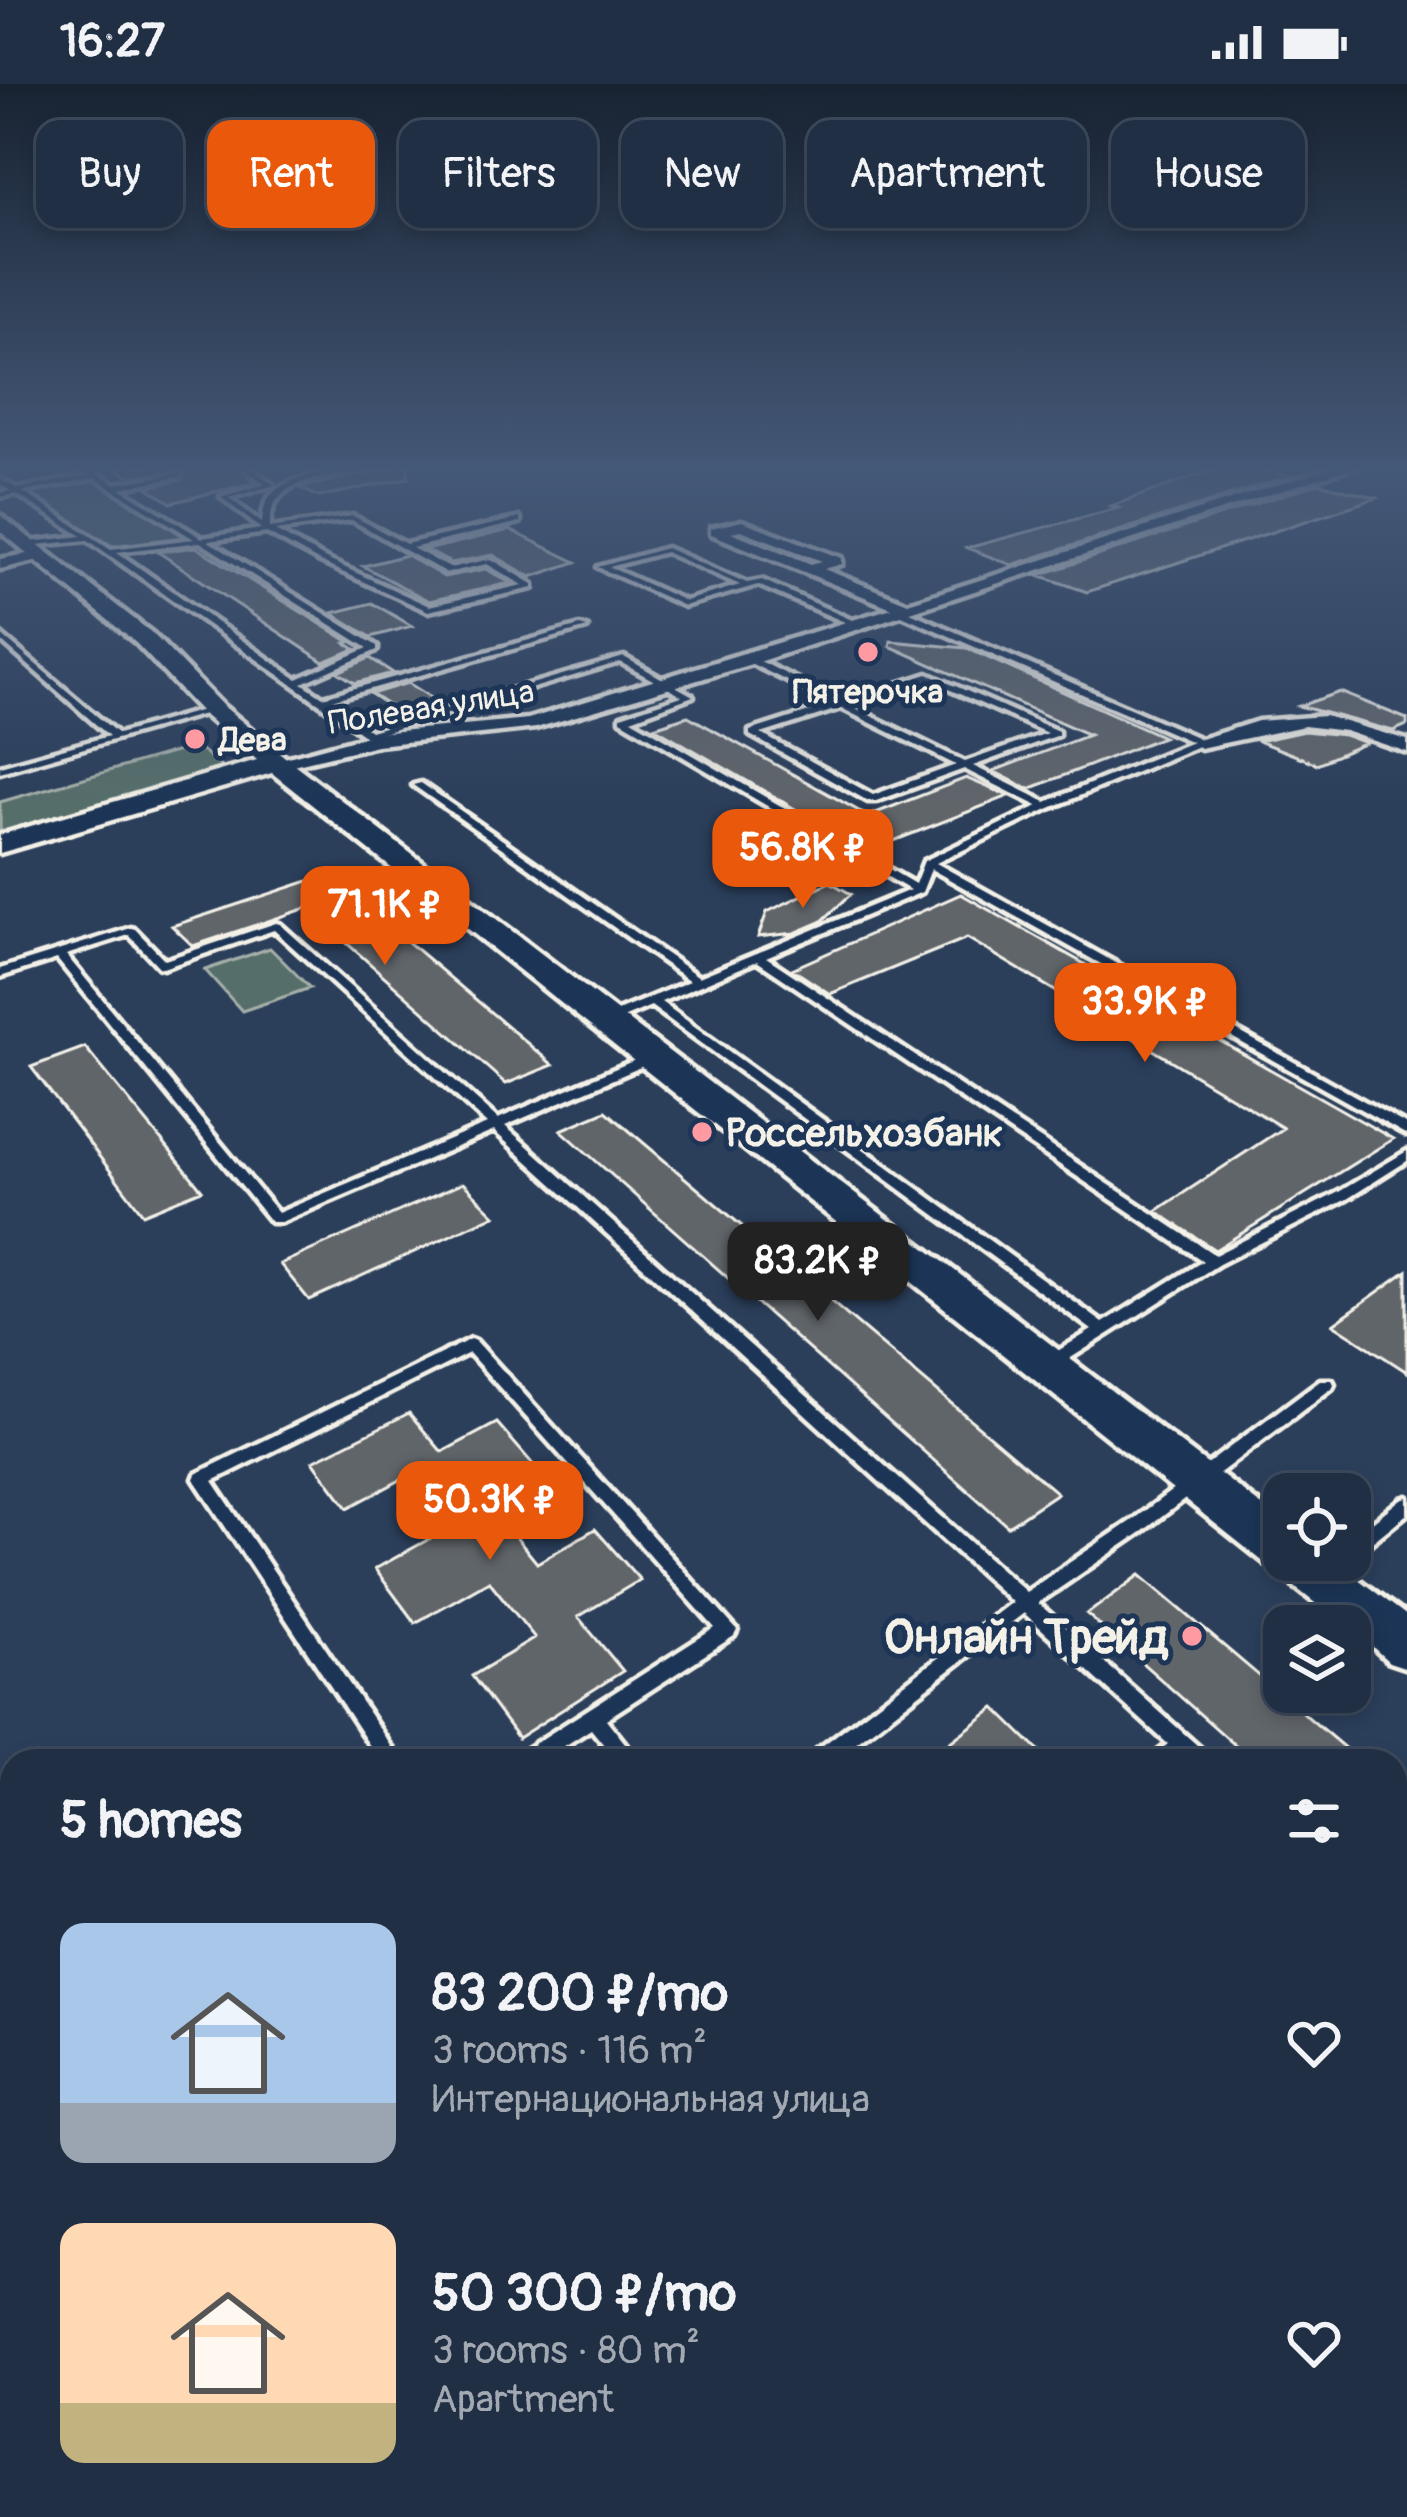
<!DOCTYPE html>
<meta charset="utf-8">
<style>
:root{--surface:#202f44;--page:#2d3b4f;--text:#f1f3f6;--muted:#a2a9b2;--line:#3d4a5d;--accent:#ea580c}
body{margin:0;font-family:Pangolin,sans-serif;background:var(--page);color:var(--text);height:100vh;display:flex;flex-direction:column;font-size:45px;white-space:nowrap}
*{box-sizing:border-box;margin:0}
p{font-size:39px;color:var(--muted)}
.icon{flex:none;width:66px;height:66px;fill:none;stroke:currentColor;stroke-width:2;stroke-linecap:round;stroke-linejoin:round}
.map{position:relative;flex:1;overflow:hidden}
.side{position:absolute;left:0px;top:1665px;width:1407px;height:768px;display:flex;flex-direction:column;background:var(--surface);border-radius:36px 36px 0 0;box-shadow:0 6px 18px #0003,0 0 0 3px var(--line)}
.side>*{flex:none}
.hud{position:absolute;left:36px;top:36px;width:1335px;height:108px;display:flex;gap:24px}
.controls{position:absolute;left:1263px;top:1389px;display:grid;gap:24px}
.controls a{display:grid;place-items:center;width:108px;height:108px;border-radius:24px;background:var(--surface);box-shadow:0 6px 18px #0003,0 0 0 3px var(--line);font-size:60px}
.price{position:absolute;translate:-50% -102px;padding:0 27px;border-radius:24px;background:var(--accent);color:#fff;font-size:39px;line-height:78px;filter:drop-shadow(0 3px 6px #0008)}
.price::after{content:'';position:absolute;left:50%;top:72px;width:36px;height:27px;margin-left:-18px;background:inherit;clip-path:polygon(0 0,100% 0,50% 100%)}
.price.on{background:#222;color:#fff}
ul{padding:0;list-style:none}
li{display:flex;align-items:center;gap:36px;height:300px;padding:0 60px}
li span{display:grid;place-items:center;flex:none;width:336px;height:240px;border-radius:24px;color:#555}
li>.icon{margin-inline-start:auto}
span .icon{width:144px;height:144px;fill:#fffc;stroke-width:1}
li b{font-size:51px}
h2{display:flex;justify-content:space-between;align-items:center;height:144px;padding:0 60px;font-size:51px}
.chip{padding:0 42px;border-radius:24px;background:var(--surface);box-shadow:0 6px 18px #0003,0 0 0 3px var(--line);font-size:42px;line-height:108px}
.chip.on{background:var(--accent);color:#fff}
.status{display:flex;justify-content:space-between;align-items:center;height:84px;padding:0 60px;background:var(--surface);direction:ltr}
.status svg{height:33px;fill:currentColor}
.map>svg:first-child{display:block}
.green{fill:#576e6a;stroke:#a6b0a9;stroke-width:3}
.building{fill:#61656b;stroke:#f4f1e8;stroke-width:3}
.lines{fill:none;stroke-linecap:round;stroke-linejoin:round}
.lane-casing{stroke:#f4f1e8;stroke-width:9}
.street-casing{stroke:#f4f1e8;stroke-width:9}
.secondary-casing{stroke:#f4f1e8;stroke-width:9}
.lane{fill:#1d3557;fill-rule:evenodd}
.street{fill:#1d3557;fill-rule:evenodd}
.secondary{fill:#1d3557;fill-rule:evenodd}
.poi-dot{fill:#ff9aa2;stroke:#1d3557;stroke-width:4.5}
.labels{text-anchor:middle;stroke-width:10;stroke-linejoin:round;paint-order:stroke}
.far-poi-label{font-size:33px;font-weight:bold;fill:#f4f1e8;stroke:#1d3557}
.far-street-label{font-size:33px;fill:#f4f1e8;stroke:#1d3557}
.poi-label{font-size:39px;font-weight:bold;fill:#f4f1e8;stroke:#1d3557;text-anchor:start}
.near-poi-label{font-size:48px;font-weight:bold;fill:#f4f1e8;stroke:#1d3557;text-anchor:end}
</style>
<div class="status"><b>16:27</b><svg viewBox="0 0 49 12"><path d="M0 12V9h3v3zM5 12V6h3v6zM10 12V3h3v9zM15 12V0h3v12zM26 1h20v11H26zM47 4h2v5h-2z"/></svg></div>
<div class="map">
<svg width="1407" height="2433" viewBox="0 0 1407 2433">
<rect width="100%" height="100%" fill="#2b3f5b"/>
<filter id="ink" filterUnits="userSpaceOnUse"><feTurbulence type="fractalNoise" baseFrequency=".00833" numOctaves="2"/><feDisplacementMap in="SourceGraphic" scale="24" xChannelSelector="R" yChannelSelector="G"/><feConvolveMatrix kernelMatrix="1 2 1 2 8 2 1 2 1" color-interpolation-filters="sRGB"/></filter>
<g filter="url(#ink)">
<path class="green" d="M95 392 201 456 110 467 15 408Z
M196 662 225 685 0 750V718Z
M270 864 310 904 242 927 205 886Z
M12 2207V2421H252L237 2433H0V2215Z"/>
<path class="building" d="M112 382H237L256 398 171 419 147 403 182 396 186 385 130 393Z
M397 382H407L409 394 319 413 300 404Z
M1243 382 1291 392 1012 481 967 464 1118 424 1111 422 1204 389Z
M1319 399 1377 414 1087 508 1039 491Z
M510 446 576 478 531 493 493 471 451 479 426 466Z
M196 463 350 558 346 559 355 565 324 578 158 468Z
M406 471 444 493 486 485 510 499 429 517 363 482Z
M372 519 412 542 371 553 332 529Z
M891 557 966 564 1163 653 1029 705 993 687 1089 651 890 562Z
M370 574 393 589 355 599 338 588Z
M408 599 435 616 397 627 371 610Z
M1340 608 1407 635V641L1393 647 1299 622Z
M688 632 868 732 966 694 1009 712 881 762 852 758 654 643Z
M1304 647 1344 651 1366 659 1317 680 1258 657Z
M333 789 336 797 553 981 506 1000 307 824 193 862 172 842Z
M830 798 851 810 821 838 795 849 758 853 767 828Z
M961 810 1393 1055 1215 1166 1156 1127 1283 1044 967 854 830 910 792 885Z
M85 963 202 1106 143 1130 31 983Z
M606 1027 1057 1409 1008 1442 561 1046Z
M463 1099 495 1131 309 1216 280 1180Z
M1407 1187V1288L1333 1240Z
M409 1329 442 1368 497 1339 537 1385 484 1414 537 1479 595 1445 640 1496 578 1533 623 1587 518 1654 472 1592 535 1554 489 1497 415 1539 375 1485 449 1444 408 1392 348 1424 313 1377Z
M1140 1491 1360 1677H1253L1087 1530Z
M995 1624 1049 1677H925Z"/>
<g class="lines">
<g class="lane-casing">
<path id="lane" d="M77 382H85L115 400 183 389 181 392 120 404 202 454 261 445 221 413 266 400 241 382H248L274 401 229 414 262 439C263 429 264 419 271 411 290 388 364 382 393 382 352 395 267 382 270 444L353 432 406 460 520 434V438L412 464 450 484 491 475 533 500V504L428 527 320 478 267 449 208 457 377 562V566L302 599 323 613 580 542 587 544 328 617 370 647 624 573 693 612 631 635 915 800 924 777 1038 722 964 685 876 717H868L750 651V647L834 620 746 577V573H752L842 618 928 590 1058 647V651L973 682 1046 718 1192 658 897 529V525H903L1203 656V660L1050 724 936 779 1407 1041V1051L931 785 922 808 766 873 1215 1171 1337 1109 1407 1067V1077L1347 1115 1219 1180 1055 1284H1043L1041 1280 1043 1276 1092 1246 651 922 611 939H603V933L690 897 413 701 421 699 699 893 910 806 621 636V632L682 612 620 578 376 651V655H370L88 456 26 462 29 458 82 452 16 410 0 413V409L11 407 0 400V395L18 405 90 391ZM95 394 194 455 111 465 23 408ZM352 436 446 489 487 480 523 501 429 522 326 475 275 447ZM200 458 368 564 297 595 117 468ZM928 596 1047 649 965 678 849 621ZM841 624 956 681 873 711 761 650ZM757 877 1203 1177 1103 1239 661 918Z
M666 464 747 499 762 496 861 540 854 542 758 501 684 522 598 483ZM665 468 740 501 685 517 609 483Z
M0 550 118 650 213 623 218 626 0 688V682L109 652 0 556Z
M276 839 280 840 498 1035 649 970H657V976L505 1042 1026 1508 1131 1437 1320 1296H1332L1334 1300 1332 1304 1143 1447 1038 1519 1208 1671 1211 1677H1187L1182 1672 1176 1677H1151L1154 1671 1168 1660 1024 1529 832 1677H807L810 1671 1012 1518 494 1047 281 1138H271L57 875 0 893V885L131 844 135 845 165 876ZM274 846 487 1040 278 1129 66 871 129 851 159 883 163 884Z
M471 1255 476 1257 737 1546 734 1552 606 1635 639 1677H617L591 1645 541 1677H514L517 1671 715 1544 469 1269 213 1397 401 1677H380L194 1395 196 1390Z
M1407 1413V1430L1356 1471 1350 1473V1456L1401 1415Z
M0 1725 7 1727 12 1738V1770L5 1767 0 1756Z
M1395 1842 1407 1849V1875L1395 1868Z
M12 2035V2061L0 2067V2041Z
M1395 2400 1407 2407V2433H1394L1384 2421H1395Z
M537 2421H571L564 2433H530Z
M657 2421H687L693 2433H663Z"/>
</g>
<g class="street-casing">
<path id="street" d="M1336 382H1356L755 579 536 644 377 661 276 685 266 679 377 649 528 635 892 524 711 450V444L742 437 842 474V480L824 485 908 519ZM741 446 822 477 811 480 731 448Z
M43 467 48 474 0 485V475Z
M1325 632 1407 656V668L1345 647 1304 642 1200 664 1191 658 1258 637Z"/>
</g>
<g class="secondary-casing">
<path id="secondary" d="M0 431 152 549 222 621 285 673 1284 1439V1476H1333L1407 1532V1584L1389 1578 1350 1542H1344L272 689 0 769V751L257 676 204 631 136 559 0 447Z"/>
</g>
<use href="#lane" class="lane"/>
<use href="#street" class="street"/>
<use href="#secondary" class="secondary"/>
</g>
</g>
<linearGradient id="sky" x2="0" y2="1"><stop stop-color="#182332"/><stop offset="0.53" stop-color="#445877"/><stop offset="1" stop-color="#445877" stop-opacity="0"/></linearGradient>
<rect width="1407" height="723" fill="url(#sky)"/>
<g class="poi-dot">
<circle cx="868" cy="568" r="12"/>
<circle cx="195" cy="655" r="12"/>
<circle cx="702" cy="1048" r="12"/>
<circle cx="1192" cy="1552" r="12"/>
</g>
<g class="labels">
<g class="far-poi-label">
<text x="868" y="619">Пятерочка</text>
<text x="219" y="667" text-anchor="start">Дева</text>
</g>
<g class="far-street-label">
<text transform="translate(431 622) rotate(-9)" y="12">Полевая улица</text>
</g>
<g class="poi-label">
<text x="726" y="1062">Россельхозбанк</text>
</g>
<g class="near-poi-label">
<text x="1168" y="1569">Онлайн Трейд</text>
</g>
</g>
</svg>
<div class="controls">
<a><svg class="icon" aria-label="locate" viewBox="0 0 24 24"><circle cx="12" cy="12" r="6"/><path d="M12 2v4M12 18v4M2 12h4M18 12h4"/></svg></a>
<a><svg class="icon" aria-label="layers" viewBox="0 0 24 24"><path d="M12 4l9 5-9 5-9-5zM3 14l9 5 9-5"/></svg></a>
</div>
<b class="price" style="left:803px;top:827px">56.8K ₽</b>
<b class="price" style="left:385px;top:884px">71.1K ₽</b>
<b class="price" style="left:1145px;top:981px">33.9K ₽</b>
<b class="price on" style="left:818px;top:1240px">83.2K ₽</b>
<b class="price" style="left:490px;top:1479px">50.3K ₽</b>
<div class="hud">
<a class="chip">Buy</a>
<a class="chip on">Rent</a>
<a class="chip">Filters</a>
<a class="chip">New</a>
<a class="chip">Apartment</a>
<a class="chip">House</a>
</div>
<section class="side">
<h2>5 homes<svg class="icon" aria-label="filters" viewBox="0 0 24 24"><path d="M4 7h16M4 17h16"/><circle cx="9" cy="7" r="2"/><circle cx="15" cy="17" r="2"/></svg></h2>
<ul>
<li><span style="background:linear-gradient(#a9c7e8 75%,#9aa5b1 0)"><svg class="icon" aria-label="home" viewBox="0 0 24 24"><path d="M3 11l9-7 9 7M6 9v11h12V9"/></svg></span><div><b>83 200 ₽/mo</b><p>3 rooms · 116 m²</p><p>Интернациональная улица</p></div><svg class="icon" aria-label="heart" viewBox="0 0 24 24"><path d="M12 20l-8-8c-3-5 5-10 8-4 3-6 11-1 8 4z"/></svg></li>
<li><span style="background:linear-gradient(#ffd9b3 75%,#c2b280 0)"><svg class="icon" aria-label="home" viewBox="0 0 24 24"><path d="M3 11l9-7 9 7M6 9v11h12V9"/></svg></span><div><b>50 300 ₽/mo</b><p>3 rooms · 80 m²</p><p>Apartment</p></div><svg class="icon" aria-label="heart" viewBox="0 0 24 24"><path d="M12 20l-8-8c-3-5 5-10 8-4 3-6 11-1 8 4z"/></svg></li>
</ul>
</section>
</div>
